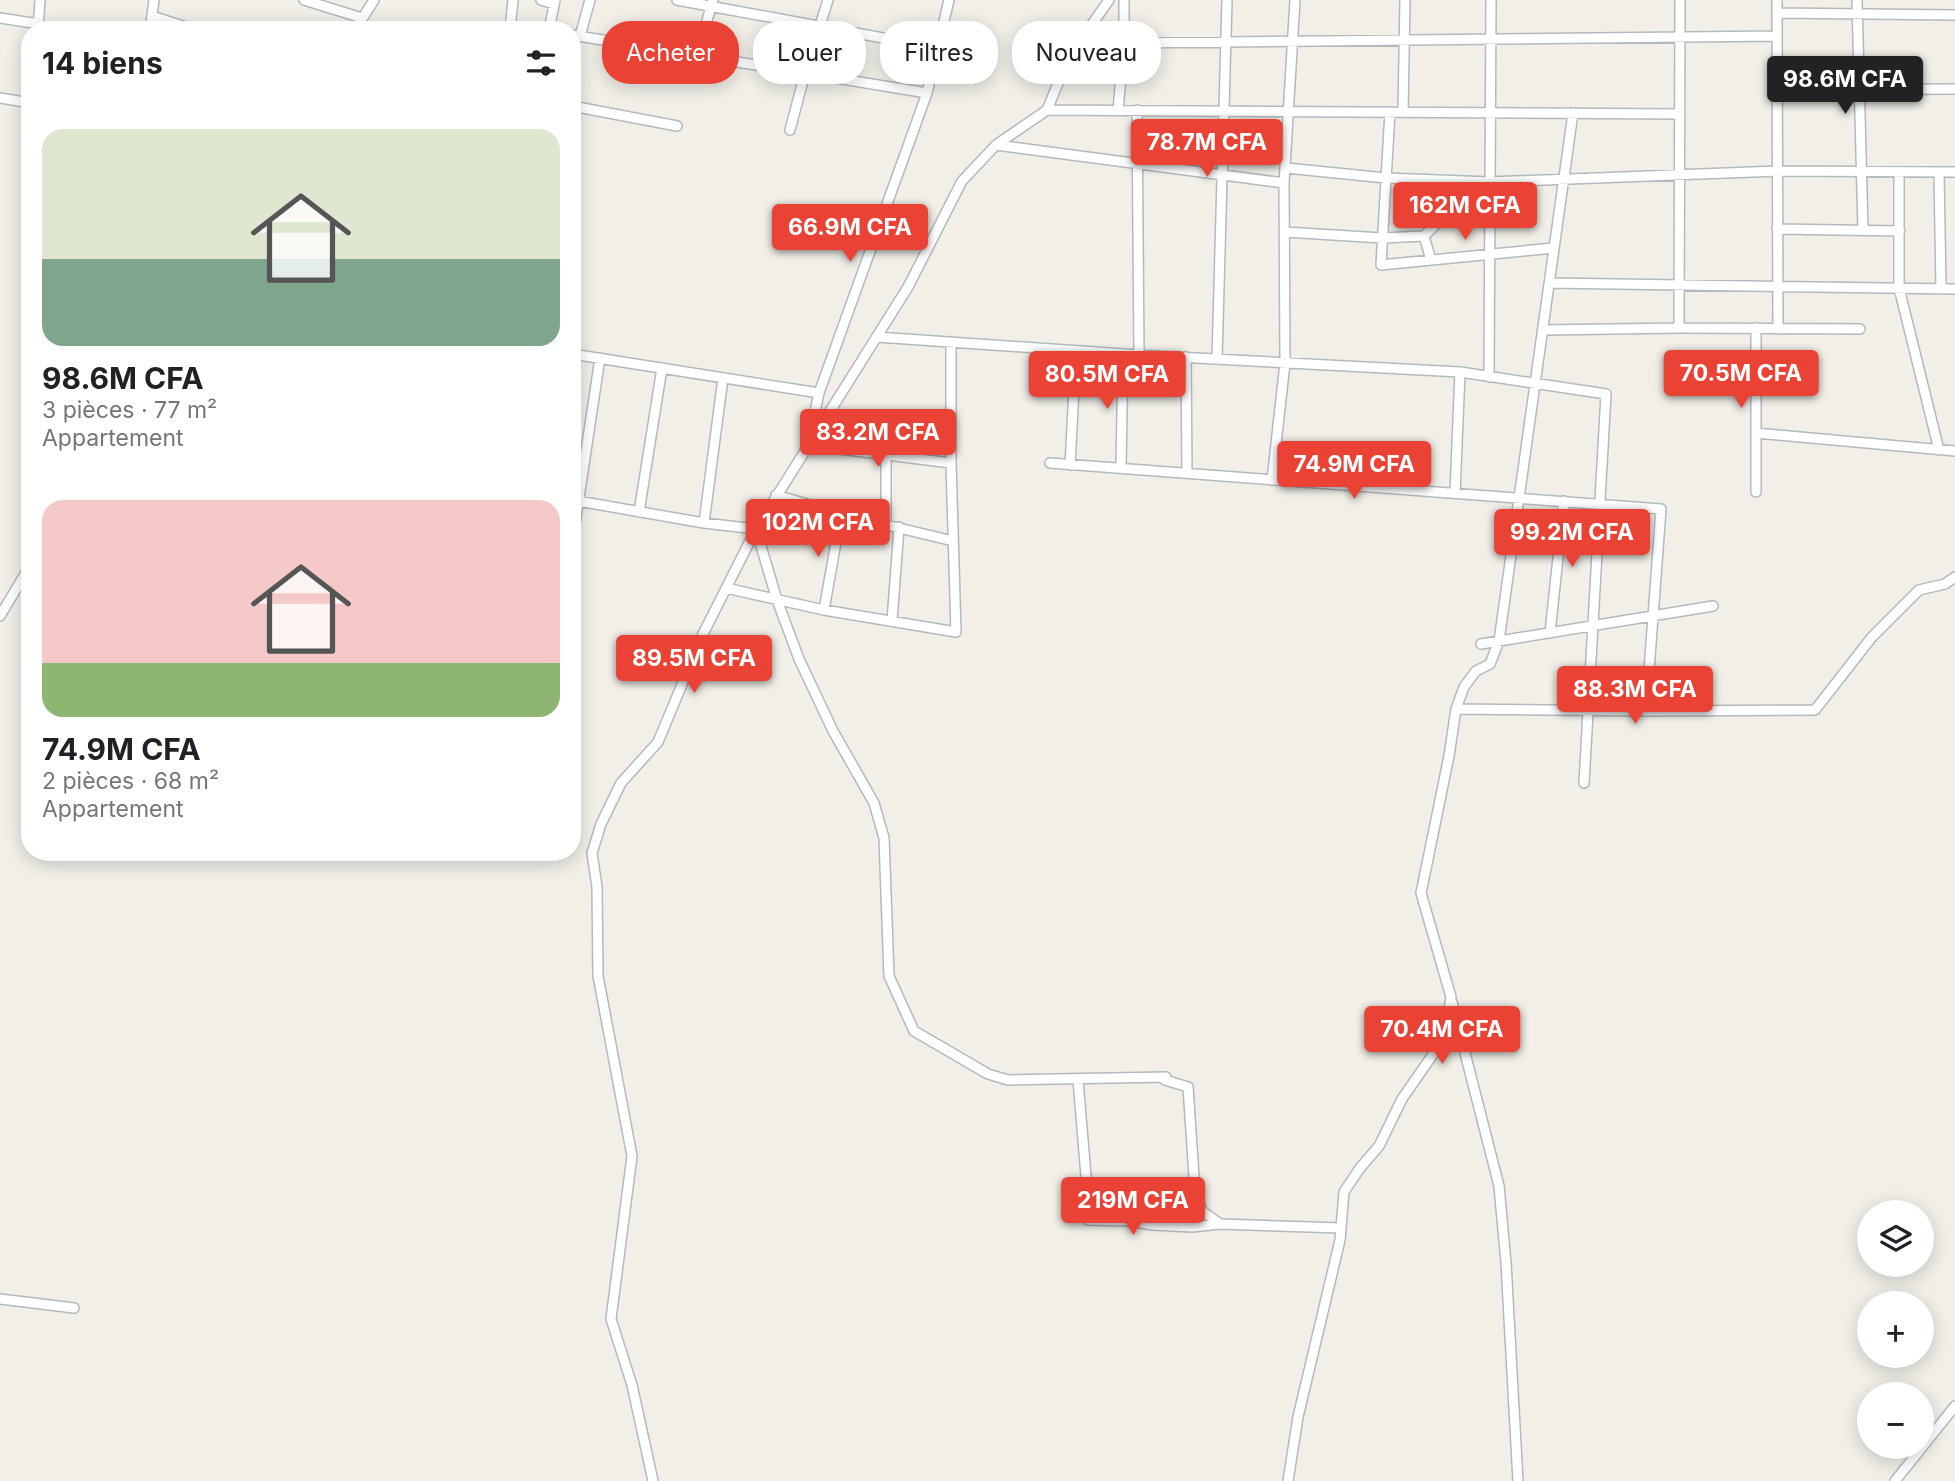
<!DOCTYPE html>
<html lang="fr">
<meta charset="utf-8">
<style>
:root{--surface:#fff;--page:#f2f2f2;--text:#202124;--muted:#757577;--accent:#ea4335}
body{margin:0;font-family:Inter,sans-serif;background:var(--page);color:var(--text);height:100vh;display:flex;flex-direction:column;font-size:26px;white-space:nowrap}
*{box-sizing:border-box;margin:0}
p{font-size:23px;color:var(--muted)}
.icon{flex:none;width:38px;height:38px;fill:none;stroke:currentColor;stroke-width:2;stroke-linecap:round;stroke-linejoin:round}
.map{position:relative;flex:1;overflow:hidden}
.sheet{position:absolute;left:21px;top:21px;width:560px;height:840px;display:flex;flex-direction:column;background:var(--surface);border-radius:28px;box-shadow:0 4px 18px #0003}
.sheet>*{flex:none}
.guide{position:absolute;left:602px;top:21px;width:665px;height:63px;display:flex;gap:14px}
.controls{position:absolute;left:1857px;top:1200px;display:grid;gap:14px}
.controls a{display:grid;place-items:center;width:77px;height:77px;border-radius:50%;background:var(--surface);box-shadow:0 4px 18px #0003;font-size:35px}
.price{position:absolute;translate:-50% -60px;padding:0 16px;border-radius:7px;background:var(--accent);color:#fff;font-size:23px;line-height:46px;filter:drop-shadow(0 2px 4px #0008)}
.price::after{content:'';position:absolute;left:50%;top:42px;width:21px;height:16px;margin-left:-10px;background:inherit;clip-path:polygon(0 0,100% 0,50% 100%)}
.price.on{background:#222;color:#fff}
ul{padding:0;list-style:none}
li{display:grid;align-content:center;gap:14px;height:371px;padding:0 21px}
li span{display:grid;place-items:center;height:217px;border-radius:21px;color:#555}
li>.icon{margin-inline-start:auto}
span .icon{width:126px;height:126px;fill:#fffc;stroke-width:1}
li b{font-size:30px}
h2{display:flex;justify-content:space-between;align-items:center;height:84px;padding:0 21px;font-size:30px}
.chip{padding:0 24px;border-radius:28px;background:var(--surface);box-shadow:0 4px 18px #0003;font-size:24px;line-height:63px}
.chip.on{background:var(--accent);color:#fff}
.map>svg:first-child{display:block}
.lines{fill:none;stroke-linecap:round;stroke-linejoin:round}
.minor-casing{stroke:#b5b8bc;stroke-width:12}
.minor{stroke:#fff;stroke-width:9}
</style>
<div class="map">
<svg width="1955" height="1481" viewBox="0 0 1955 1481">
<rect width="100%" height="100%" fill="#f1efe8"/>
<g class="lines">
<g class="minor-casing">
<path id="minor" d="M304 0 362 18
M541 0 554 4
M677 0 937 48
M949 0 927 93 819 393 808 445 951 463
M1777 0 1778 329
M1857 0 1863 230
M1777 13 1955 15
M152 16 195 30
M0 18 39 24
M38 30 40 0
M150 30 154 0
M355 30 374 0
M510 30 513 0
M549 30 555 0
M572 35 927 93
M580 36 590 0
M1124 43 1777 36
M697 55 713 0
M1777 90 1955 89
M0 98 30 103
M572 106 677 126
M1047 110 1679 114
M1118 110 1124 43V0
M1137 110 1139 355
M1390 112 1381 265 1553 248
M1403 112 1405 0
M790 130 805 73 828 0
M996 145 1284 183
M1286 168 1386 178 1490 182 1778 171 1955 172
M1899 172V288L1939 450
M1939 172 1941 288
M1777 229 1900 231
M1285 232 1382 238 1424 236 1453 208 1490 211
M1424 236 1431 260
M1550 283 1955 289
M1679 328 1680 0
M1544 330 1679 328 1860 329
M877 337 1139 355 1460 372 1606 394 1584 783
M572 354 819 393
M1186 357 1187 473
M1217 359 1227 0
M1489 377 1491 0
M1756 433 1955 451
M886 456V524
M1050 463 1661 509 1646 711
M1070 465 1076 351
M1121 468 1123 354
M1272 480 1285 363 1284 183 1295 0
M1756 492V328
M1455 493 1460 372
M776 495 841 514 953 541
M578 501 704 523 756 529 777 600 799 659 833 731 874 803 884 838 889 976 914 1031 988 1074 1008 1080 1166 1077 1165 1080 1188 1087 1195 1191 1202 1211 1220 1224
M639 512 662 368
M704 523 723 378
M575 524 600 358
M726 588 824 610 956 632 951 463V343
M824 610 841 514
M0 616 30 566
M892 621 899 527
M1550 633 1564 501
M1481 644 1713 606
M1456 709 1646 711 1815 710 1872 637 1919 590 1945 584 1955 577
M1452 1002 1499 1186 1506 1263 1518 1481
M1078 1080 1086 1176 1085 1208 1088 1220 1130 1221 1153 1225 1192 1227 1220 1224 1341 1228
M0 1299 74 1308
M653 1481 632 1385 611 1319 632 1156 598 976 597 887 592 853 601 824 621 783 658 742 703 634 756 529 908 287 962 181 996 145 1047 110 1069 57 1109 0
M1288 1481 1298 1417 1340 1240 1344 1192 1360 1168 1379 1146 1402 1099 1445 1037 1451 997 1421 893 1449 756 1456 709 1464 687 1476 671 1490 664 1499 641 1573 113
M1895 1481 1955 1406"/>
</g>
<use href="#minor" class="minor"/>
</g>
</svg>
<div class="controls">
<a><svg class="icon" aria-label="layers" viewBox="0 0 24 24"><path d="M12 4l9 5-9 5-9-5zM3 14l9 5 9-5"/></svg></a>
<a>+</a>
<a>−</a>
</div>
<b class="price on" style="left:1845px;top:116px">98.6M CFA</b>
<b class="price" style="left:1207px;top:179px">78.7M CFA</b>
<b class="price" style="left:1465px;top:242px">162M CFA</b>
<b class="price" style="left:850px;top:264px">66.9M CFA</b>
<b class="price" style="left:1741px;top:410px">70.5M CFA</b>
<b class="price" style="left:1107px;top:411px">80.5M CFA</b>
<b class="price" style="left:878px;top:469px">83.2M CFA</b>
<b class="price" style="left:1354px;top:501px">74.9M CFA</b>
<b class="price" style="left:818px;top:559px">102M CFA</b>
<b class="price" style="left:1572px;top:569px">99.2M CFA</b>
<b class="price" style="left:694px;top:695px">89.5M CFA</b>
<b class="price" style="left:1635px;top:726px">88.3M CFA</b>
<b class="price" style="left:1442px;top:1066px">70.4M CFA</b>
<b class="price" style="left:1133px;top:1237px">219M CFA</b>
<div class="guide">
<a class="chip on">Acheter</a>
<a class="chip">Louer</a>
<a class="chip">Filtres</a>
<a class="chip">Nouveau</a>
</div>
<section class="sheet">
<h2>14 biens<svg class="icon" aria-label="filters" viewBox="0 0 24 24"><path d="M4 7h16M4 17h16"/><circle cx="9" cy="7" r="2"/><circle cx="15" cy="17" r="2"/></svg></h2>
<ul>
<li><span style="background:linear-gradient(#dfe7d0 60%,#7fa58c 0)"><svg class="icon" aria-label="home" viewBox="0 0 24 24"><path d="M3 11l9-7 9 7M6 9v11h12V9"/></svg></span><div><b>98.6M CFA</b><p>3 pièces · 77 m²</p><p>Appartement</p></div></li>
<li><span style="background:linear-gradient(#f6c9c9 75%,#8fb573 0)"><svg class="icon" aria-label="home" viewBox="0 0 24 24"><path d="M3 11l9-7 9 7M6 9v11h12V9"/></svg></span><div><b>74.9M CFA</b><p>2 pièces · 68 m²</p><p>Appartement</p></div></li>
</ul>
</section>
</div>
